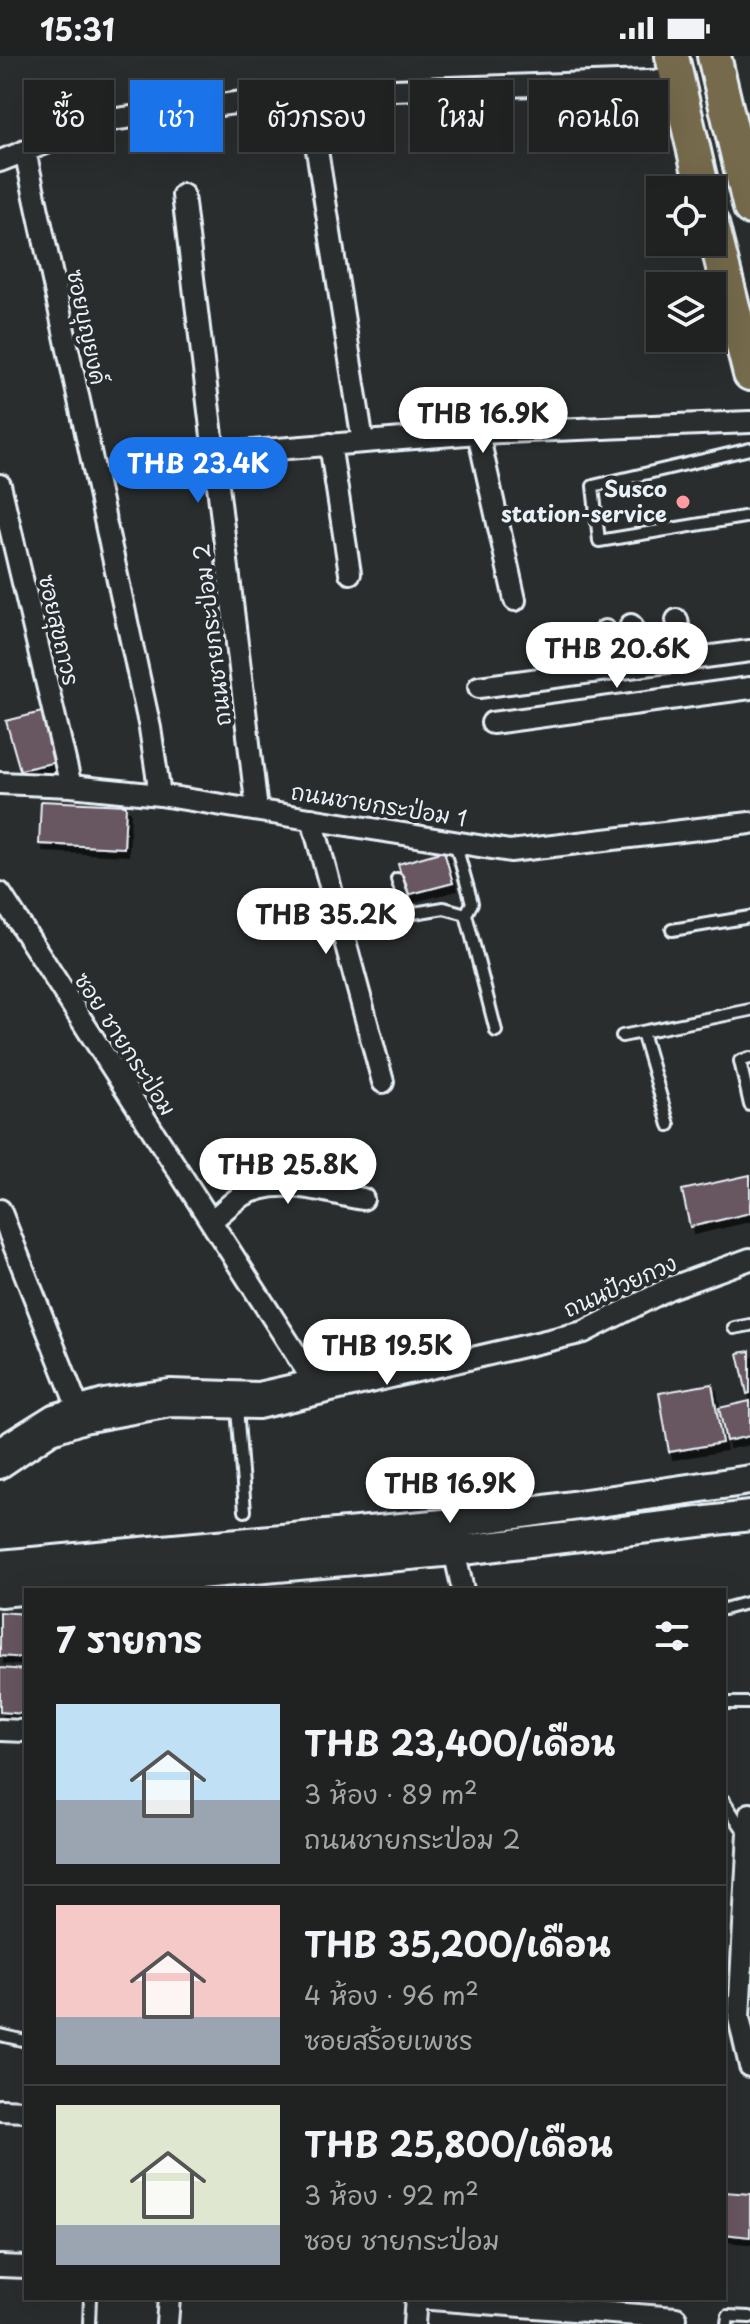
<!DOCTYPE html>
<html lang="th">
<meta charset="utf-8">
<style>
:root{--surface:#202222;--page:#282a2a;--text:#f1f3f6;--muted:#a2a4a5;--line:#3d3f40;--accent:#1a73e8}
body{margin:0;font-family:"Playpen Sans","Playpen Sans Thai",sans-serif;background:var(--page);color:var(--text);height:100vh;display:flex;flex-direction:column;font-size:30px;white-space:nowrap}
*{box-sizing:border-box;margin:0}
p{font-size:26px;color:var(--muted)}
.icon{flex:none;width:44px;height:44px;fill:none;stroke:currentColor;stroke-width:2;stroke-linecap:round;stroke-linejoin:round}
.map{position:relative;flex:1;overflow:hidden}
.drawer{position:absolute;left:24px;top:1532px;width:702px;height:712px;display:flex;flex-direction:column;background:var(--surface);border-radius:0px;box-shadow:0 8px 32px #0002,0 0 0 2px var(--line)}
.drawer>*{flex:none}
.hud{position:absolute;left:24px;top:24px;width:702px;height:72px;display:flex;gap:16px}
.buttons{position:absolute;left:646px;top:120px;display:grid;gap:16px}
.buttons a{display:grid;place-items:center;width:80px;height:80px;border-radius:0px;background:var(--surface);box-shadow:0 8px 32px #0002,0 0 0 2px var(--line);font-size:40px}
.price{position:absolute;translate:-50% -68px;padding:0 18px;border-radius:28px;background:#fff;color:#222;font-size:26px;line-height:52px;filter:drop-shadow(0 2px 4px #0008)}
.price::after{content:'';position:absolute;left:50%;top:48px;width:24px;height:18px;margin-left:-12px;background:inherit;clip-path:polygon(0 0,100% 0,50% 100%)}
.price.active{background:var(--accent);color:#fff}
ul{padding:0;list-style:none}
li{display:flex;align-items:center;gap:24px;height:200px;padding:0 32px}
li+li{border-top:2px solid var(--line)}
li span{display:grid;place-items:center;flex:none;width:224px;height:160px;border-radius:0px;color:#555}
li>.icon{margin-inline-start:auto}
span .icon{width:96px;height:96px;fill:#fffc;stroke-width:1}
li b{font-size:34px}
h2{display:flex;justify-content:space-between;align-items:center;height:96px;padding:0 32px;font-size:34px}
.tag{padding:0 28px;border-radius:0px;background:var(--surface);box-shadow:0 8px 32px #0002,0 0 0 2px var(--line);font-size:28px;line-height:72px}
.tag.active{background:var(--accent);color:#fff}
.status{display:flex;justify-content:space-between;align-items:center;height:56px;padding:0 40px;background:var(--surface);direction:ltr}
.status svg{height:22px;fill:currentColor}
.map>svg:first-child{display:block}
.building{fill:#675760;stroke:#e8f1f8;stroke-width:2;filter:url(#shadow)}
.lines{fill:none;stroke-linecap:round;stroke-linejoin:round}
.lane-casing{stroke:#e8f1f8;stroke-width:16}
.street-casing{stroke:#e8f1f8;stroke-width:26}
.secondary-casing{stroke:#e8f1f8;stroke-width:34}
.primary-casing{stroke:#e8f1f8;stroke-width:38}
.lane{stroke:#2a2d2e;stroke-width:10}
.street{stroke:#2a2d2e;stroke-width:20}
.secondary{stroke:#2a2d2e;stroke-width:28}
.primary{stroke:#746b4b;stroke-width:32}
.poi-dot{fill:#ff9aa2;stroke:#2a2d2e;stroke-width:3}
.labels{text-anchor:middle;stroke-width:8;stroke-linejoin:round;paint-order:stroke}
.street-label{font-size:22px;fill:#e8f1f8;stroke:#2a2d2e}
.poi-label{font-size:22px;font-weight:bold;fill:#e8f1f8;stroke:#2a2d2e;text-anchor:end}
</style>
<div class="status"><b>15:31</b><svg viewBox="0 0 49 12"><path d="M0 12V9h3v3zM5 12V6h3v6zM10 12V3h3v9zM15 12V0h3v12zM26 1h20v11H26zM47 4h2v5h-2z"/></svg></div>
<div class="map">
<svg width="750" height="2268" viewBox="0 0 750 2268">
<defs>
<filter id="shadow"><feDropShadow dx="4" dy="7" stdDeviation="0" flood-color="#0009"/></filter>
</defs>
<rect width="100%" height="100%" fill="#2a2d2e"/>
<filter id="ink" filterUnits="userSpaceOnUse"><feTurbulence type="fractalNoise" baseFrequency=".0125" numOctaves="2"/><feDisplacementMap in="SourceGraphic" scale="16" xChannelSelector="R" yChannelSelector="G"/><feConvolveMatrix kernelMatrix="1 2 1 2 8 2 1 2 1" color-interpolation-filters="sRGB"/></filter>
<g filter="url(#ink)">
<path class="building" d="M42 656 56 706 20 714 6 665Z
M41 745 126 749 124 792 39 788Z
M444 795 453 827 407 839 398 808Z
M750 1119V1157L690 1171 682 1134Z
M750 1295V1337L747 1338 738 1297Z
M712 1328 722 1387 669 1396 659 1337Z
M750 1345V1380L726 1385 719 1352Z
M0 1556 26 1558V1602L0 1600Z
M0 1612 26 1614V1658L0 1656Z
M724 2136 750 2138V2181L724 2178Z"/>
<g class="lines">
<g class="lane-casing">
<path id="lane" d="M750 393 593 430 599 485 750 460
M455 786 472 847 466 858 496 975
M397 823 408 858 444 852 466 858
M672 874 750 861
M642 976 669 1069
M622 980 750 954
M750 1002 740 1005 750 1049
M734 1272 750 1269
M237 1352 245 1455
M724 1553 750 1546
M725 1647H750
M724 1745 742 1772 749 1773
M0 1979 26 1985
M89 2268 90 2242
M727 2268 728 2260 750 2261"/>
</g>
<g class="street-casing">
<path id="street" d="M308 37 363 386
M25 95 150 672 160 739
M0 105 103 65 308 37 676 24
M183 139 257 754
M478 377 515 544
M330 388 350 517
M214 398 478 377 750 366
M0 429 71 730
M677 564 685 603
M631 569 639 609
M605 575 613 613
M479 631 750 595
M492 667 750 632
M0 727 71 730 160 739 510 795 750 767
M312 763 383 1026
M0 837 314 1326
M0 1154 78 1352
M211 1165C220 1158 230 1148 240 1141 280 1118 321 1136 363 1143
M0 1392 53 1359 104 1344 170 1334 258 1337 455 1293
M0 1412 52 1377 84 1366 171 1350 258 1352 584 1276 670 1232 750 1203
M454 1495 463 1534
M0 1674 26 1675
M750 1758 739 1962 750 2010
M0 2054 26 2055
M0 2210 26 2211
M418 2242 676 2262
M167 2268 169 2242
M414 2268 416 2242"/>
</g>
<g class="secondary-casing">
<path id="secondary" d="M0 1509 455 1467 750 1424
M0 1536 454 1495 750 1460"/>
</g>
<g class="primary-casing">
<path id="primary" d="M672 0 703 134
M714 0 750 152
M712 168 750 318"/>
</g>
<use href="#lane" class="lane"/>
<use href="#street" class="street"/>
<use href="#secondary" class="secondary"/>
<use href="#primary" class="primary"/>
</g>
</g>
<circle class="poi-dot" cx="683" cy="446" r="8"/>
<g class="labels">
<g class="street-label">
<text transform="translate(87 271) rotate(78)" y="8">ซอยบุญยงค์</text>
<text transform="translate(59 574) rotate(77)" y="8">ซอยสุขถาวร</text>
<text transform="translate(212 579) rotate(-97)" y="8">ถนนชายกระป่อม 2</text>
<text transform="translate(379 749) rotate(9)" y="8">ถนนชายกระป่อม 1</text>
<text transform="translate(125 988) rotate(57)" y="8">ซอย ชายกระป่อม</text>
<text transform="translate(620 1230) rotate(-24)" y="8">ถนนป้วยกวง</text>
</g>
<g class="poi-label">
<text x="667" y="441">Susco<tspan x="667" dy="25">station-service</tspan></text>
</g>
</g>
</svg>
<div class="buttons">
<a><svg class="icon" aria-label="locate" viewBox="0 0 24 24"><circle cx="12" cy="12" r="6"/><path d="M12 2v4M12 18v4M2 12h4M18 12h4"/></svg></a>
<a><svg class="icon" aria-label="layers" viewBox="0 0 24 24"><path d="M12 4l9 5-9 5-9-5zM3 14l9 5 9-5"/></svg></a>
</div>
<b class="price" style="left:483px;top:399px">THB 16.9K</b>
<b class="price active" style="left:198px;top:449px">THB 23.4K</b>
<b class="price" style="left:617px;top:634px">THB 20.6K</b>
<b class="price" style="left:326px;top:900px">THB 35.2K</b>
<b class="price" style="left:288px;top:1150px">THB 25.8K</b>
<b class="price" style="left:387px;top:1331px">THB 19.5K</b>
<b class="price" style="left:450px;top:1469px">THB 16.9K</b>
<div class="hud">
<a class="tag">ซื้อ</a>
<a class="tag active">เช่า</a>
<a class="tag">ตัวกรอง</a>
<a class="tag">ใหม่</a>
<a class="tag">คอนโด</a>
</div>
<section class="drawer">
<h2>7 รายการ<svg class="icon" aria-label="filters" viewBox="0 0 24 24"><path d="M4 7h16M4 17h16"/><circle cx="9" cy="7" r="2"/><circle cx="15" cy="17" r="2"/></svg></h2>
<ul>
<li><span style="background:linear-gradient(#bfe0f5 60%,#9aa5b1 0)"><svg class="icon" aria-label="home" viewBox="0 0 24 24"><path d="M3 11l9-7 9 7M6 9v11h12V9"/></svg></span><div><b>THB 23,400/เดือน</b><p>3 ห้อง · 89 m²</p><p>ถนนชายกระป่อม 2</p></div></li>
<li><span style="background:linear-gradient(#f6c9c9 70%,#9aa5b1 0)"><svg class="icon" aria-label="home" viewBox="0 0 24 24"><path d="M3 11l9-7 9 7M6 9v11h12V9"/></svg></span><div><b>THB 35,200/เดือน</b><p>4 ห้อง · 96 m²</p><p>ซอยสร้อยเพชร</p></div></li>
<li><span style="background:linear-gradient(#dfe7d0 75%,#9aa5b1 0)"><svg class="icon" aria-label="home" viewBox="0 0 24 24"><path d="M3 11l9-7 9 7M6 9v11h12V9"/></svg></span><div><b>THB 25,800/เดือน</b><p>3 ห้อง · 92 m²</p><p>ซอย ชายกระป่อม</p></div></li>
</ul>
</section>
</div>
